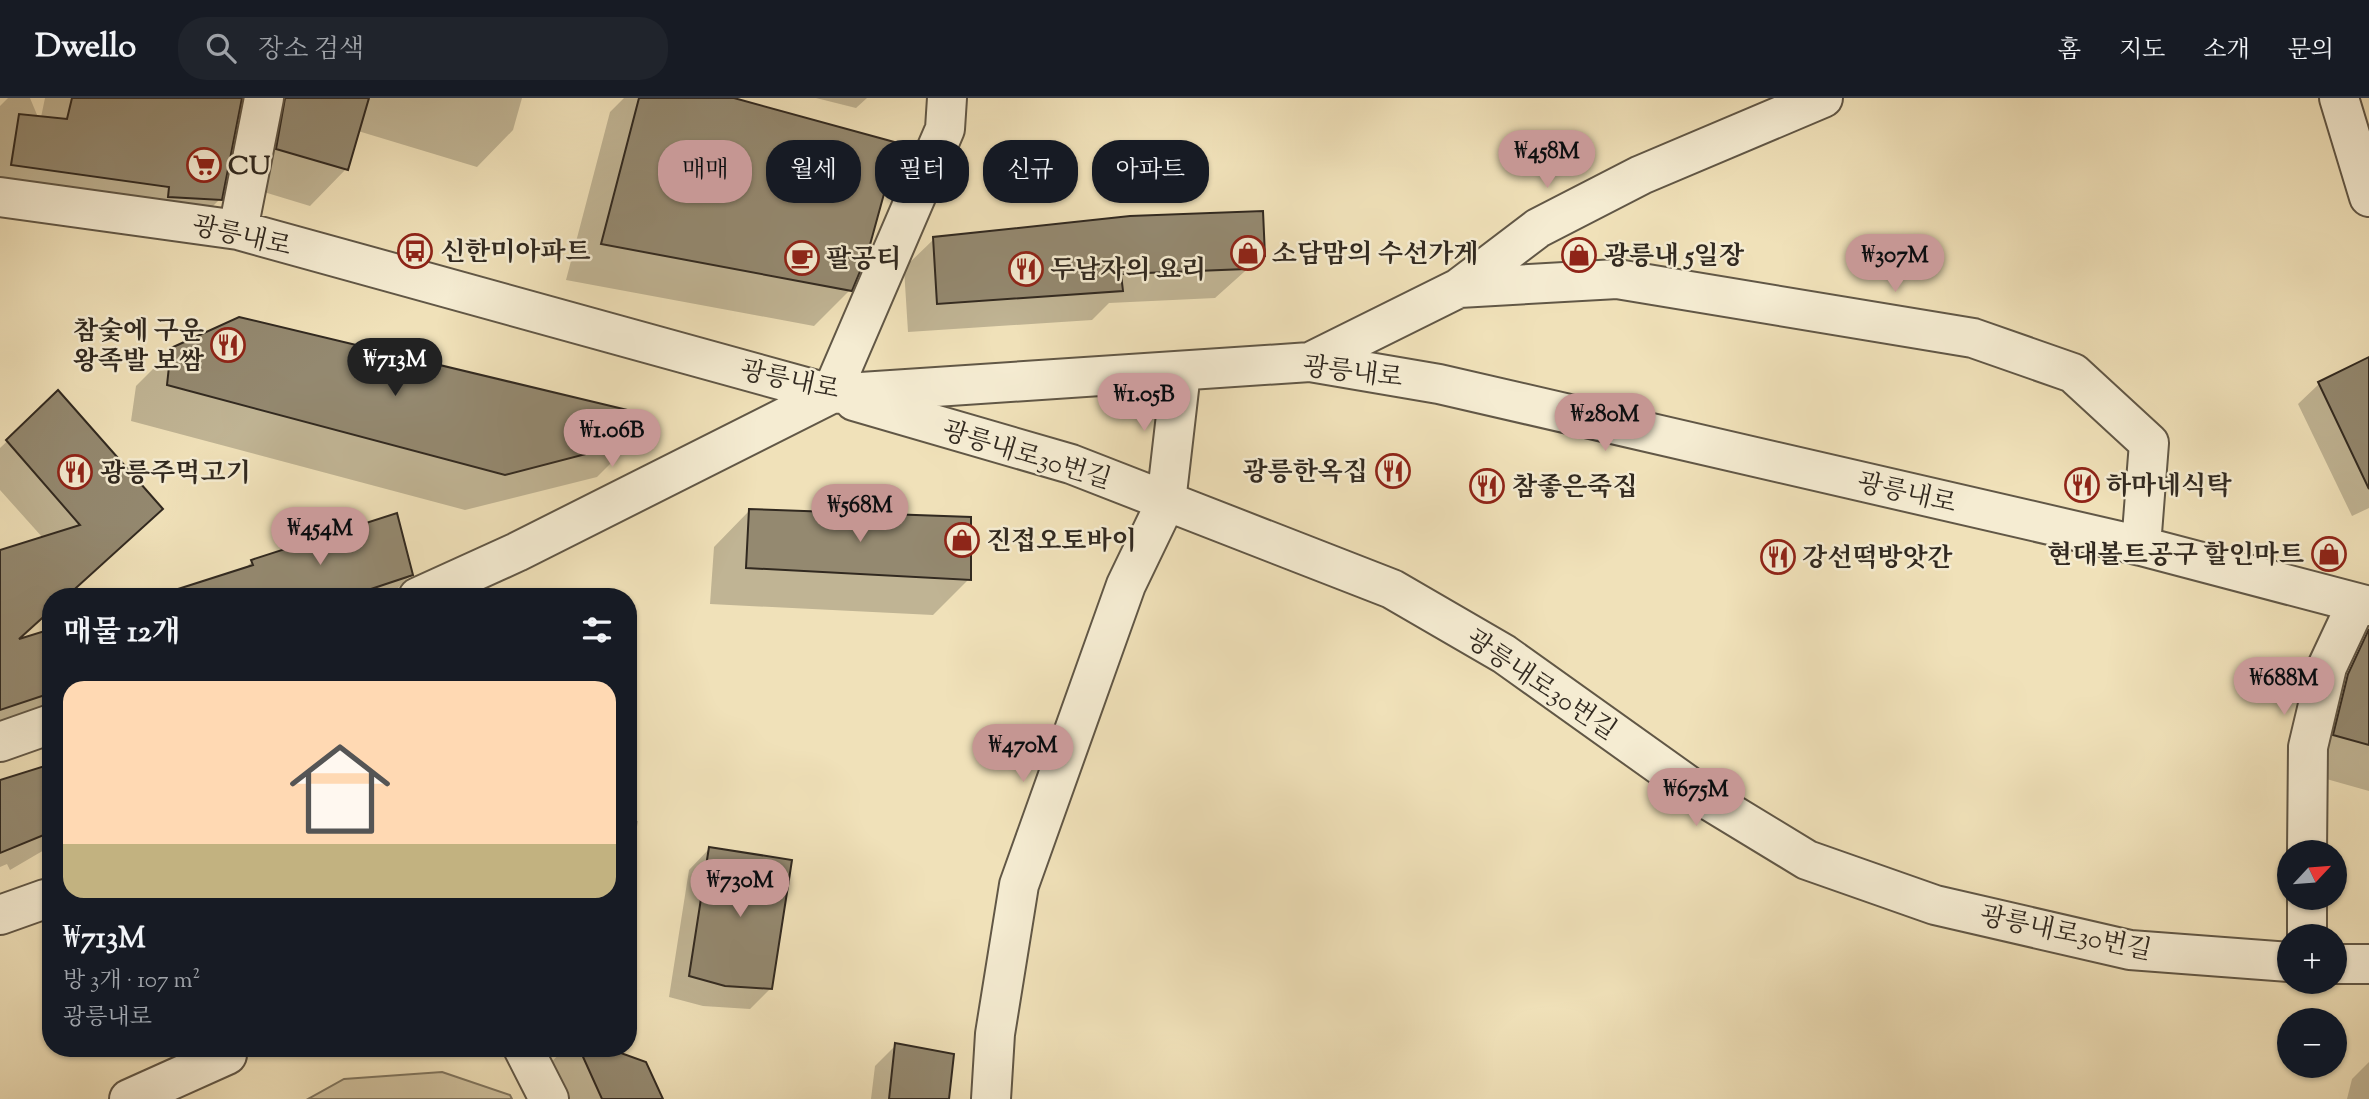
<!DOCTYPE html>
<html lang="ko">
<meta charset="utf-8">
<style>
:root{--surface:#171b24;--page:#20242c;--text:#f1f3f6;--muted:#9ea1a6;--line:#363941;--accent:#c59692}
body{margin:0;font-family:"Sorts Mill Goudy","Noto Serif KR",serif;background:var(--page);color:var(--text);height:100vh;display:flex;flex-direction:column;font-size:26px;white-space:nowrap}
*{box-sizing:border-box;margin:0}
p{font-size:23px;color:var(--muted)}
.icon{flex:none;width:38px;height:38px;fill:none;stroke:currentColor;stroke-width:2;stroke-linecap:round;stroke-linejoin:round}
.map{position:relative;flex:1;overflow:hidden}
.drawer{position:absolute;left:42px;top:490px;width:595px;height:469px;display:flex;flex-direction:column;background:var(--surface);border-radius:28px;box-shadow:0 2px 5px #0004}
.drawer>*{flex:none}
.banner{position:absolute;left:658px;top:42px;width:665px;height:63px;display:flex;gap:14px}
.needle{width:46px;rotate:64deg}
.tools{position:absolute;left:2277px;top:742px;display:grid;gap:14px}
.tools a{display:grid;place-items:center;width:70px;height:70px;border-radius:50%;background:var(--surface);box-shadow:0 2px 5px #0004;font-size:35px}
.price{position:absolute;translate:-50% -60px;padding:0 16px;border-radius:24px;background:var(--accent);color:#111;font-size:23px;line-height:46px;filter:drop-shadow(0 2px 4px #0008)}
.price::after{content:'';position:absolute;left:50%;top:42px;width:21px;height:16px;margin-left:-10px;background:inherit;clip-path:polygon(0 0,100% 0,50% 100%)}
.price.current{background:#222;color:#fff}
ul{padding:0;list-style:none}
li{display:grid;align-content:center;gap:14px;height:371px;padding:0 21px}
li span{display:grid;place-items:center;height:217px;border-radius:21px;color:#555}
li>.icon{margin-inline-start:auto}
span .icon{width:126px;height:126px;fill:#fffc;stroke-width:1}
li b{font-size:30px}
h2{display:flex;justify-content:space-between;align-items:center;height:84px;padding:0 21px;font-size:30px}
.pill{padding:0 24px;border-radius:28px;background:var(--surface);box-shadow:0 2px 5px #0004;font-size:24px;line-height:63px}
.pill.current{background:var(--accent);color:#111}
header{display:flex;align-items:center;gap:42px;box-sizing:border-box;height:98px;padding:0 35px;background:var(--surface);border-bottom:2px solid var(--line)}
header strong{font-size:33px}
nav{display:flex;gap:38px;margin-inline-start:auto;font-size:24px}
.search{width:490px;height:63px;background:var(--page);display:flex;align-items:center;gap:18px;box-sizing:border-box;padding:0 24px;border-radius:28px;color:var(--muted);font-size:26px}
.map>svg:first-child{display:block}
.green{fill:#d0c29f;stroke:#807660;stroke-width:2}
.shadow{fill:#0003}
.building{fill:#948970;stroke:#312920;stroke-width:2}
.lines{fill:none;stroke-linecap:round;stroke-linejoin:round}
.minor-casing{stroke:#615746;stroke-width:42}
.minor{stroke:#f5ecd2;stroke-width:38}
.labels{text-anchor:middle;stroke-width:5;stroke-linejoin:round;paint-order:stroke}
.poi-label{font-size:26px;font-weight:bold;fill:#312920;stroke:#f5ecd2;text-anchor:start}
.street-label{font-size:26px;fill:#312920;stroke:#f5ecd2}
</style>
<header>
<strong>Dwello</strong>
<div class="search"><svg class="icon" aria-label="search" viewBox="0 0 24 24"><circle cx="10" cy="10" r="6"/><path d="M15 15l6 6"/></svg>장소 검색</div>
<nav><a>홈</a><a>지도</a><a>소개</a><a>문의</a></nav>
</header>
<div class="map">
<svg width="2369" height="1001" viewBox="0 0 2369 1001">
<rect width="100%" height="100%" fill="#f0e1b9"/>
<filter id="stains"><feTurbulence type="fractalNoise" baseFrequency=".00286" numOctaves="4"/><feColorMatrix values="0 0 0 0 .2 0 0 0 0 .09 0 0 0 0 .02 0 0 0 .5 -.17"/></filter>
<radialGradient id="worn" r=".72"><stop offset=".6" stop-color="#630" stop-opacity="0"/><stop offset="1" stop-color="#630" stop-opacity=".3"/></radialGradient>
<path class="green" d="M442 974 510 997 512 1001H308L344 981Z"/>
<path class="shadow" d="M8 0H30L40 24 45 0H522L513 32 477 69 358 33 346 71 310 108 241 87 242 19 237 17 220 101 184 137 0 107V8Z
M624 0H727L850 192 814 228 566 182 610 14Z
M816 0H867L856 10Z
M934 141 1263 157 1215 200 1109 205 1092 222 908 234 904 170Z
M172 252 634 342 597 379 465 412 131 323 136 288Z
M2369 267V410L2352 418 2298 306 2319 286Z
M58 295 161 411 66 499H51V513L16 544 51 533V612L0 629V454L43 440 0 392V350Z
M750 412 969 481 933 517 710 506 714 449Z
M252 463 412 476 389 499H158L244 472Z
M2351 572 2369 577V693L2298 673 2315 608Z
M51 668V748L10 772 7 766 0 769V684Z
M628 721 638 723 628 779Z
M709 751 771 890 750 911 703 908 669 899 689 772Z
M896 947 947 1001H871L875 968Z
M565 950H601L661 1001H550L539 977Z
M2369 964V1001H2347L2352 981Z"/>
<path class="building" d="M72 0H242L222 102 168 99 169 89 11 67 19 16 67 21Z
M285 0H369L348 72 276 51Z
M639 0H734L898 45 868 154 852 193 601 146Z
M1263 113 1265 158H1246V171L1121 176 1123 193 937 206 933 139 1130 118Z
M239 219 636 314V343L505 377 167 287 171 250Z
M2369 259V391L2318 284Z
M58 292 163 411 66 499H51V512L19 541 51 531V595L0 612V452L80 427 6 342Z
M749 411 971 419V482L746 470Z
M397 415 413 477 347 499H179L178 491 253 467 251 462Z
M2369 531V647L2333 637 2348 576Z
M51 666V734L0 755V682Z
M709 749 792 762 772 891 725 888 689 878Z
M895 945 954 956 949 1001H889Z
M579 950H607L646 964 663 1001H602Z"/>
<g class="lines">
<g class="minor-casing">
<path id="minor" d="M2339 0 2369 99
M0 99 238 132 831 296 1310 264 1439 286 2141 448 2369 508
M238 132 264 0
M1459 190 1617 181 1973 240 2073 275 2149 345 2141 448
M1310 264 1459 190 1538 130 1641 77 1823 0
M854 303 1071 366 1392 491 1504 556 1710 703 1807 762 1935 807 2130 852 2289 864
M418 499 517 454 831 296 945 31 947 0
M0 644 51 626
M2307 754 2308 649 2327 569 2357 505
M0 817 45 801 51 805
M2307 838V800
M2334 866H2369
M523 950 549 1001
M129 1001 227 957 219 950
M991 1001 995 936 1019 787 1126 487 1166 404 1181 274"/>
</g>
<use href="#minor" class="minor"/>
</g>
<defs>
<g id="supermarket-ring" transform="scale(1.75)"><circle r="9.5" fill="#f5ecd2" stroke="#8f2418" stroke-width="1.5"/><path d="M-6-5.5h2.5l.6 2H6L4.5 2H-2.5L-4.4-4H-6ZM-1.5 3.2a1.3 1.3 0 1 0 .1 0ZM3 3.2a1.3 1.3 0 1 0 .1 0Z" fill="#8f2418"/></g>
<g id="bus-ring" transform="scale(1.75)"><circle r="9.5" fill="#f5ecd2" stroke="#8f2418" stroke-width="1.5"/><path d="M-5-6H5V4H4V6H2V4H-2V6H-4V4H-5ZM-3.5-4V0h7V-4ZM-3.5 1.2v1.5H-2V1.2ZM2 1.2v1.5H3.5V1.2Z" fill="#8f2418"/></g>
<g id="shop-ring" transform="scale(1.75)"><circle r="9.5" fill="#f5ecd2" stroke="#8f2418" stroke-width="1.5"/><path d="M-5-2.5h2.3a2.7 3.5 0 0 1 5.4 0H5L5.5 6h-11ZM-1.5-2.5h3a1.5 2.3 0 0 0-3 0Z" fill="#8f2418"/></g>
<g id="cafe-ring" transform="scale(1.75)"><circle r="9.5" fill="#f5ecd2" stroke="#8f2418" stroke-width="1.5"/><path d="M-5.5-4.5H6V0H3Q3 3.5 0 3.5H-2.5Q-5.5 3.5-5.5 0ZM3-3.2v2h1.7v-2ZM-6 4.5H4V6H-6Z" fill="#8f2418"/></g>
<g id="restaurant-ring" transform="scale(1.75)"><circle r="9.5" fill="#f5ecd2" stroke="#8f2418" stroke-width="1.5"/><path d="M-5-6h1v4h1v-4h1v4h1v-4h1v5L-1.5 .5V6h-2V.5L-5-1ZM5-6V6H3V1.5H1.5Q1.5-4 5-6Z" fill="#8f2418"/></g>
</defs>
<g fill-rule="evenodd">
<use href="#supermarket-ring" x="204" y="67"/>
<use href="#bus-ring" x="415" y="153"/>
<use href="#shop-ring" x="1248" y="155"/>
<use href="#shop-ring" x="1579" y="157"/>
<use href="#cafe-ring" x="802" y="160"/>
<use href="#restaurant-ring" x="1026" y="171"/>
<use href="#restaurant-ring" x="228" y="247"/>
<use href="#restaurant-ring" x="1393" y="373"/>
<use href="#restaurant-ring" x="75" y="374"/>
<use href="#restaurant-ring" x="2082" y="387"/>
<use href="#restaurant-ring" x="1487" y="388"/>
<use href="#shop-ring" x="962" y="442"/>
<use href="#shop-ring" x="2329" y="456"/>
<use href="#restaurant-ring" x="1778" y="459"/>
</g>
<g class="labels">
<g class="poi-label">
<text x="228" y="76">CU</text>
<text x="440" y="162">신한미아파트</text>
<text x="1272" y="164">소담맘의 수선가게</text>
<text x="1604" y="166">광릉내 5일장</text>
<text x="826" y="169">팔공티</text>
<text x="1050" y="180">두남자의 요리</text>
<text x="204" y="241" text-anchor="end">참숯에 구운<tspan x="204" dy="30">왕족발 보쌈</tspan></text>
<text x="1368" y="382" text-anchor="end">광릉한옥집</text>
<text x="100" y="383">광릉주먹고기</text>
<text x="2106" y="396">하마네식탁</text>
<text x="1512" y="397">참좋은죽집</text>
<text x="986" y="451">진접오토바이</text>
<text x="2304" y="465" text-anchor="end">현대볼트공구 할인마트</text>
<text x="1802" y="468">강선떡방앗간</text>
</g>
<g class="street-label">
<text transform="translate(242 137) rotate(13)" y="9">광릉내로</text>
<text transform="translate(1353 273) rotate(7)" y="9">광릉내로</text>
<text transform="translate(790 281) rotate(12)" y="9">광릉내로</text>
<text transform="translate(1027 356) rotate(17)" y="9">광릉내로30번길</text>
<text transform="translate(1907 394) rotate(13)" y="9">광릉내로</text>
<text transform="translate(1542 586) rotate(34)" y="9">광릉내로30번길</text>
<text transform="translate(2066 834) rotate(12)" y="9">광릉내로30번길</text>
</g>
</g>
<rect width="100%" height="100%" filter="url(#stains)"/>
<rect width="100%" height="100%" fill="url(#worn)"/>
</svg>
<div class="tools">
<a><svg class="needle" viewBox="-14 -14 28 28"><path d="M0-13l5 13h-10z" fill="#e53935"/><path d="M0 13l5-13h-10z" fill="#9ea1a6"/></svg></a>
<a>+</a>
<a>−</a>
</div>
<b class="price" style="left:1547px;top:92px">₩458M</b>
<b class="price" style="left:1895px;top:196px">₩307M</b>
<b class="price current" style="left:395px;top:300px">₩713M</b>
<b class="price" style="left:1144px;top:335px">₩1.05B</b>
<b class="price" style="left:1605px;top:355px">₩280M</b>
<b class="price" style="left:612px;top:371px">₩1.06B</b>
<b class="price" style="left:860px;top:446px">₩568M</b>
<b class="price" style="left:320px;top:469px">₩454M</b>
<b class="price" style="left:2284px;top:619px">₩688M</b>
<b class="price" style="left:1023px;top:686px">₩470M</b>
<b class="price" style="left:1696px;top:730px">₩675M</b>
<b class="price" style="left:740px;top:821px">₩730M</b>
<div class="banner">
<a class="pill current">매매</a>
<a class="pill">월세</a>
<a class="pill">필터</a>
<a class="pill">신규</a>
<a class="pill">아파트</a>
</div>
<section class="drawer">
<h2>매물 12개<svg class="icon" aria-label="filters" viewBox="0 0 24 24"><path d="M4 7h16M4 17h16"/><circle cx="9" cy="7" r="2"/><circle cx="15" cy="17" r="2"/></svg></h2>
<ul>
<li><span style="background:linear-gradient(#ffd9b3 75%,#c2b280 0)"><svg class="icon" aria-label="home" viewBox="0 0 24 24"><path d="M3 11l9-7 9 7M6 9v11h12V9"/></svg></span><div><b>₩713M</b><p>방 3개 · 107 m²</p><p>광릉내로</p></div></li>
</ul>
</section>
</div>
